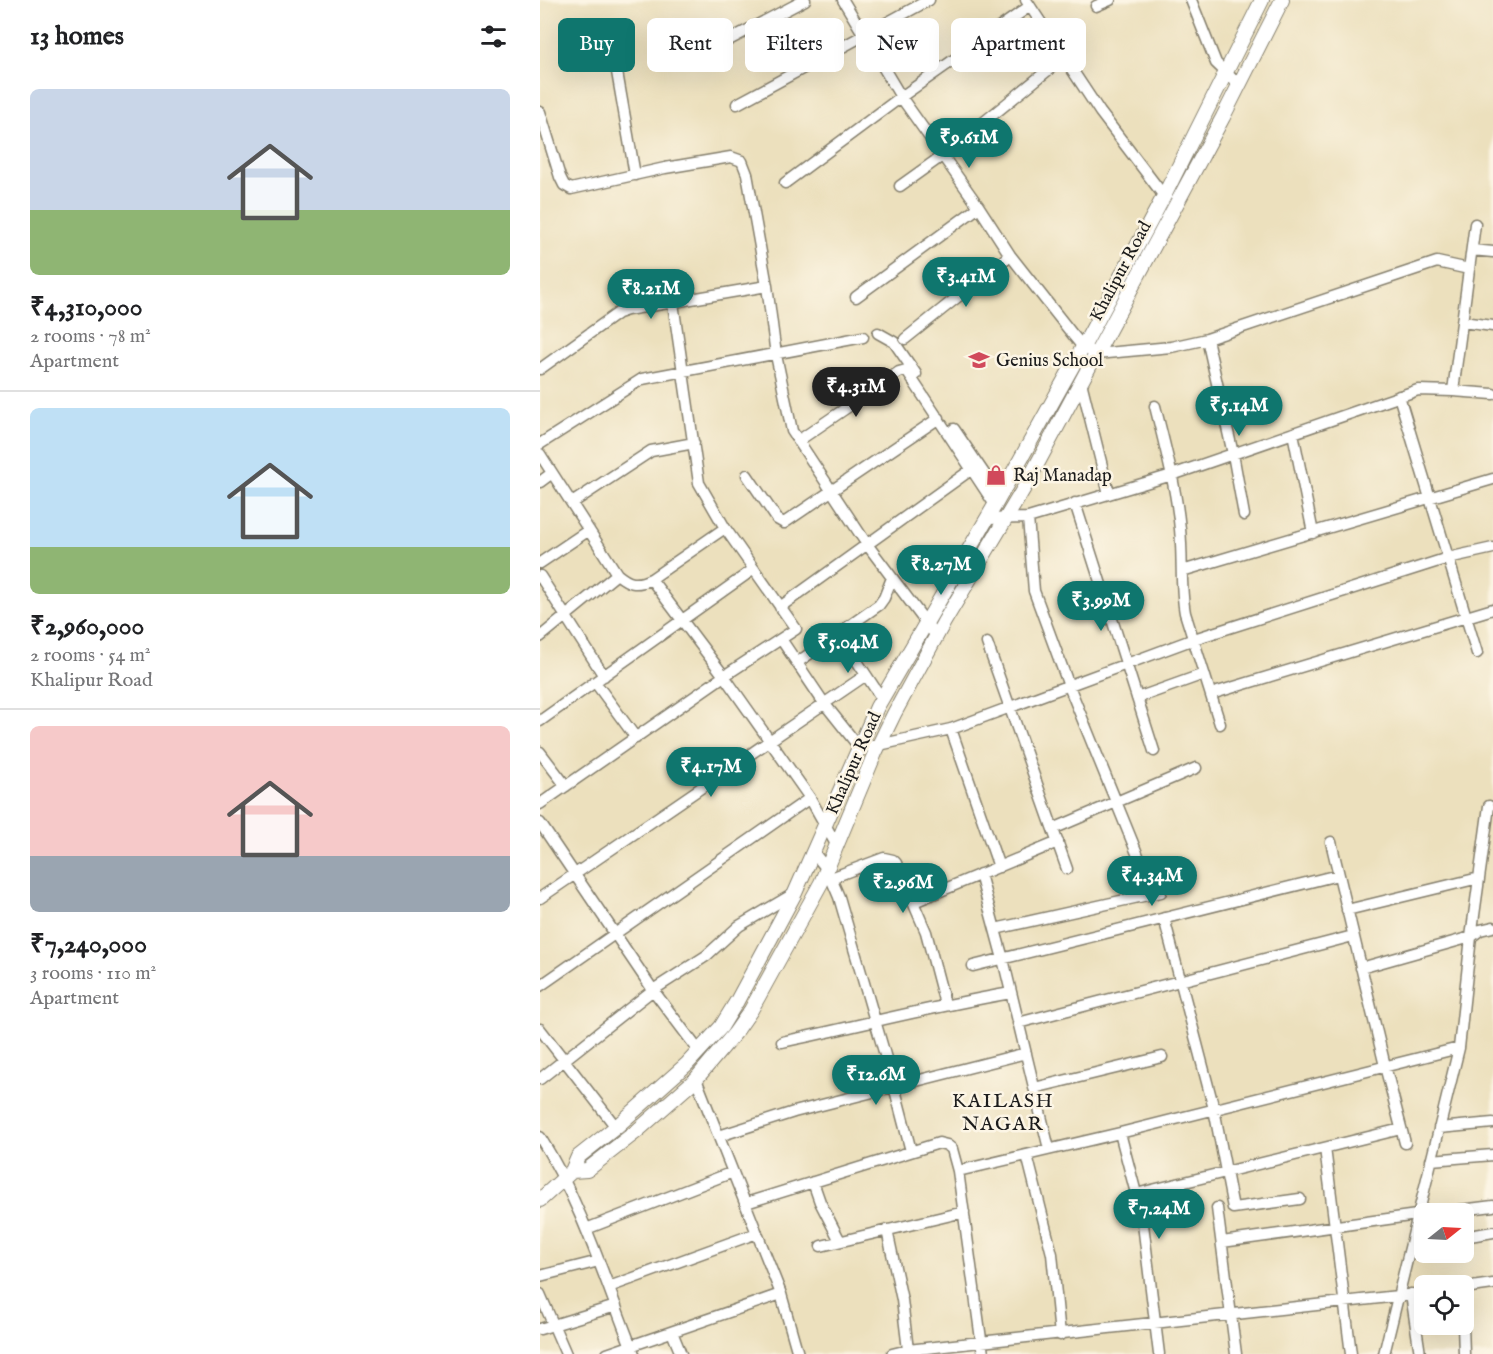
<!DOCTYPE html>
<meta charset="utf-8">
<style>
:root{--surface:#fff;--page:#f6f6f6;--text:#202124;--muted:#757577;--line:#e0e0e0;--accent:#0f766e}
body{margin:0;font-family:"IM FELL English",serif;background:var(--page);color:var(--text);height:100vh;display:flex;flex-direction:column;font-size:22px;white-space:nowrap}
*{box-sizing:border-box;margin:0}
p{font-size:20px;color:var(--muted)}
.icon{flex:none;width:33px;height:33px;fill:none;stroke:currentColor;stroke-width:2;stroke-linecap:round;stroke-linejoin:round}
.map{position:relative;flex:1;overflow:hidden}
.drawer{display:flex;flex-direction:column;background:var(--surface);width:540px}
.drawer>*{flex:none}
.guide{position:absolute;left:18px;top:18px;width:570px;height:54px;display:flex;gap:12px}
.needle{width:39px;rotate:72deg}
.fabs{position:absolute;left:874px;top:1203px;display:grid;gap:12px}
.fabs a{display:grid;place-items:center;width:60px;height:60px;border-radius:9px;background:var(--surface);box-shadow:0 6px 24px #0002;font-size:30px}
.price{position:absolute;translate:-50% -51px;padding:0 14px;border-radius:21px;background:var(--accent);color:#fff;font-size:20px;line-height:39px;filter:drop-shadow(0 2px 3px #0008)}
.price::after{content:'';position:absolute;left:50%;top:36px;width:18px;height:14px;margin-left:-9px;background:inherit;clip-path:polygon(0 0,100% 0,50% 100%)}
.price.on{background:#222;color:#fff}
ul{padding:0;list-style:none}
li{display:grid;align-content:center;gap:12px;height:318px;padding:0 30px}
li+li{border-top:2px solid var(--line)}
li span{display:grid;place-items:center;height:186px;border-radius:9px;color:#555}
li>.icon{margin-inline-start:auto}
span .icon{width:108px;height:108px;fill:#fffc;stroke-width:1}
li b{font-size:26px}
h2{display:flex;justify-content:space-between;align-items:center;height:72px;padding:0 30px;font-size:26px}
.pill{padding:0 21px;border-radius:9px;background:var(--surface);box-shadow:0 6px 24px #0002;font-size:21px;line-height:54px}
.pill.on{background:var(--accent);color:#fff}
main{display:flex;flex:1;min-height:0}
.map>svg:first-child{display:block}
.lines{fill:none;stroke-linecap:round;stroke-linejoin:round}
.minor-casing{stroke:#847e6c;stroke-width:13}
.tertiary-casing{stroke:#847e6c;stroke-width:16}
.minor{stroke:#fff;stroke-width:10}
.tertiary{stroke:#fff;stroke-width:14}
.labels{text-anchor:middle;stroke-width:5;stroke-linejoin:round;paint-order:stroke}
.street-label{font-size:18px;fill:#1c1c1c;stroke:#fcf5e5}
.poi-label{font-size:18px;fill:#1c1c1c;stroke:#fcf5e5;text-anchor:start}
.neighbourhood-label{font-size:20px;letter-spacing:1.5px;fill:#1c1c1c;stroke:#fcf5e5}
</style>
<main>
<section class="drawer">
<h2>13 homes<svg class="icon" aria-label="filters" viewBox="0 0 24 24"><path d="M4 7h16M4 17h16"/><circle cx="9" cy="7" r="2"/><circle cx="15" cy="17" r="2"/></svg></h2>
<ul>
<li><span style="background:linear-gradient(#c9d6e8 65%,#8fb573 0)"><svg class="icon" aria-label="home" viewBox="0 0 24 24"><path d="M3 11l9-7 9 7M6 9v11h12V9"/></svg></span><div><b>₹4,310,000</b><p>2 rooms · 78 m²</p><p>Apartment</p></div></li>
<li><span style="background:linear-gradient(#bfe0f5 75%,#8fb573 0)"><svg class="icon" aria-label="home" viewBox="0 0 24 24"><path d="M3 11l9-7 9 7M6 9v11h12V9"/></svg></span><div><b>₹2,960,000</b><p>2 rooms · 54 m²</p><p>Khalipur Road</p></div></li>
<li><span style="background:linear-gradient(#f6c9c9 70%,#9aa5b1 0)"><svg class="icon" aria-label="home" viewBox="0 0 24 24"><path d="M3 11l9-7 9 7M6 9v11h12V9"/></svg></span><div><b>₹7,240,000</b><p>3 rooms · 110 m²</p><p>Apartment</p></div></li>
</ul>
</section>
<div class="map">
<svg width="953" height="1354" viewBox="0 0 953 1354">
<rect width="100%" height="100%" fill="#fcf5e5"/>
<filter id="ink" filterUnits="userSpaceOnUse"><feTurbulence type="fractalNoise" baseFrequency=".0167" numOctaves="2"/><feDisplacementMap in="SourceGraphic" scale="12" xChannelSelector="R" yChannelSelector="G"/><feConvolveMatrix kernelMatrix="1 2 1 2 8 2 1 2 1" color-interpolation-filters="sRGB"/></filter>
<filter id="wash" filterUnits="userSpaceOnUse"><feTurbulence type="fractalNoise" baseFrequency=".008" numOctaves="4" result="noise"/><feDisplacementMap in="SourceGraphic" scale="24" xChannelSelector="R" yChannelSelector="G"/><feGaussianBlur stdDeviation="1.35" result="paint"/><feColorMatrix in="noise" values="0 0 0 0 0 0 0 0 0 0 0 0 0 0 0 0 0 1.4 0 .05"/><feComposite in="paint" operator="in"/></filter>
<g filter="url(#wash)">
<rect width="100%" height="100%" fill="#ece0bd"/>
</g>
<g filter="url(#ink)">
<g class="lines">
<g class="minor-casing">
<path id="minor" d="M303 0 361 97 439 207 470 255 533 335 543 347 556 354 631 347 667 339 897 262 929 269
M486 0 560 112 624 196
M651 0 676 63 699 85
M556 6 570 0
M70 32 95 175
M164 53 265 0
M197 104 389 0
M0 112 20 177 24 185 31 189 125 168 191 157 202 161 207 174 227 286 236 355 252 431 326 543 396 636
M245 183 361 97 490 6
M360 186 402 156 523 58
M935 224 913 391 953 394
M932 250 953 252
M316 297 439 207
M922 322 953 326
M338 333 354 342 376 374
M365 339 470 255
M667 339 693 454 704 515
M0 369 78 313 87 310 227 286
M541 382 569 494
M859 396 937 653
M615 406C625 446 636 487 640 529 643 558 640 586 645 613L680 724
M414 429 460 497
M753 433 773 533
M258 441 359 372 366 370 455 505
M0 444 102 379 323 337
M0 454 77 574C89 584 96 586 111 579L185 528
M207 475 237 519 244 523 399 418
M0 482 12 473
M32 503 111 451 154 443
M535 503 614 751
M488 518 494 591 529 686 605 873
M447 519 488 518 632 475 878 390 913 391
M0 563 49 530
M642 571 953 479
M0 576 64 676
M111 579 184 676 270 798 297 846
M240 607 432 469
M299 634 342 699
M0 637 77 574
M241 639 284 703 319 747 339 745 411 729 654 639 908 558 953 548
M447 643 527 869
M258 662 339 605 344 598 352 578
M55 682 96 738
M671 694 953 609
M597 698 664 674
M0 721 214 569
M411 729 459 867
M0 752 26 786
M0 804 184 676 256 629 185 528 159 483 133 303
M0 823 113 990 159 1051
M513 829 656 768
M791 842 845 1066 865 1143
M273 852 287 869 299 897 354 1086 371 1151
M440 874 463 959 509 1149
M291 878 344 858 353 860 356 863 386 932 405 1004
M0 898 326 675
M374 902 518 842
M807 910 939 878
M624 918 674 1109 693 1208 760 1199
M455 929 621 892
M433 966 798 875
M821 968 931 937 940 930 953 927
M0 986 270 798
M478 1023 813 936
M0 1029 76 1127
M242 1042C318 1026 394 1006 471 993
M0 1079 113 990 166 956 199 926 255 893
M156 1079 241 1294 258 1354
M494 1088 622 1057
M899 1128 953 1123
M580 1133 602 1216 619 1354
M179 1136 254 1112 486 1053
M0 1137C42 1204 65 1281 94 1354
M785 1148 811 1354
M487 1155 512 1254 520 1335
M891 1160 953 1155
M418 1171 580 1133 919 1048
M273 1182 280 1202 300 1241
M596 1194 861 1129
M206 1203 399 1143 407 1145 412 1149 418 1171 443 1354
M677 1208 696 1354
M889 1214 953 1206
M46 1229 193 1172
M347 1230 362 1300 368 1350
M924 1237 953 1232
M682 1242 884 1214
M871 1244 885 1242
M281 1246 424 1212
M0 1276 59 1261
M69 1287 217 1233
M924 1288 953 1284
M0 1294 26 1354
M871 1294 880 1354
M923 1324 924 1354
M0 1329 76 1306
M132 1332 141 1354
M67 1354 241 1294
M352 1354 368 1350 885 1293
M844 1354 919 1048 931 937 949 806"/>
</g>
<g class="tertiary-casing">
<path id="tertiary" d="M32 1171 47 1170 97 1131 156 1079 195 1033 211 1010 281 883 335 753 354 714 404 622 487 483 683 117 742 0
M0 1200 32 1171 38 1157 76 1127 147 1064 181 1027 197 1001 255 893 337 707 455 505 543 347 624 196 722 0"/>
</g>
<use href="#minor" class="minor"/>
<use href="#tertiary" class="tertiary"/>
</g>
</g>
<defs>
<g id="school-bare" transform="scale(1.62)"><path d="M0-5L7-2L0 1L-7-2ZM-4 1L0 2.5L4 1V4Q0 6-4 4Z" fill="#d1495b" stroke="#fcf5e5" stroke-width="2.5" paint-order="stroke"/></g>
<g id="shop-bare" transform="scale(1.62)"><path d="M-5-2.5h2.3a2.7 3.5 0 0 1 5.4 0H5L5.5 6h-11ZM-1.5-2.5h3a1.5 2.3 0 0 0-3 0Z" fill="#d1495b" stroke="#fcf5e5" stroke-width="2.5" paint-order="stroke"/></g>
</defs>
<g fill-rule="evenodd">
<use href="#school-bare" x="439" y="360"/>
<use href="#shop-bare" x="456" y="475"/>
</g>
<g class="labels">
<g class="street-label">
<text transform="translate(580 271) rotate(-62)" y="6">Khalipur Road</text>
<text transform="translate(313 763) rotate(-66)" y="6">Khalipur Road</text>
</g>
<g class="poi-label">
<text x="456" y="366">Genius School</text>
<text x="473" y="481">Raj Manadap</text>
</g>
<g class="neighbourhood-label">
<text x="463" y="1107">KAILASH<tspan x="463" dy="23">NAGAR</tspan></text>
</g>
</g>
</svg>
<div class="fabs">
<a><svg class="needle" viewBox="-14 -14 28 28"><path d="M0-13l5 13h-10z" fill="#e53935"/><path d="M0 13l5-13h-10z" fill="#757577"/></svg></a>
<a><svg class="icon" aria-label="locate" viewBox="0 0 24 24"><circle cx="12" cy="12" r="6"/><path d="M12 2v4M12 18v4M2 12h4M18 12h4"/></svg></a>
</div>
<b class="price" style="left:429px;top:169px">₹9.61M</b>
<b class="price" style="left:426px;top:308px">₹3.41M</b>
<b class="price" style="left:111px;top:320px">₹8.21M</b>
<b class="price on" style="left:316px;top:418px">₹4.31M</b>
<b class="price" style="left:699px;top:437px">₹5.14M</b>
<b class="price" style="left:401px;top:596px">₹8.27M</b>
<b class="price" style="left:561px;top:632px">₹3.99M</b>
<b class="price" style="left:308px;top:674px">₹5.04M</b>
<b class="price" style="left:171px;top:798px">₹4.17M</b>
<b class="price" style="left:612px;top:907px">₹4.34M</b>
<b class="price" style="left:363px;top:914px">₹2.96M</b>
<b class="price" style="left:336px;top:1106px">₹12.6M</b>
<b class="price" style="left:619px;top:1240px">₹7.24M</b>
<div class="guide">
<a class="pill on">Buy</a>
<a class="pill">Rent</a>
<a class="pill">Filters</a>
<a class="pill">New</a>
<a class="pill">Apartment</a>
</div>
</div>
</main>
